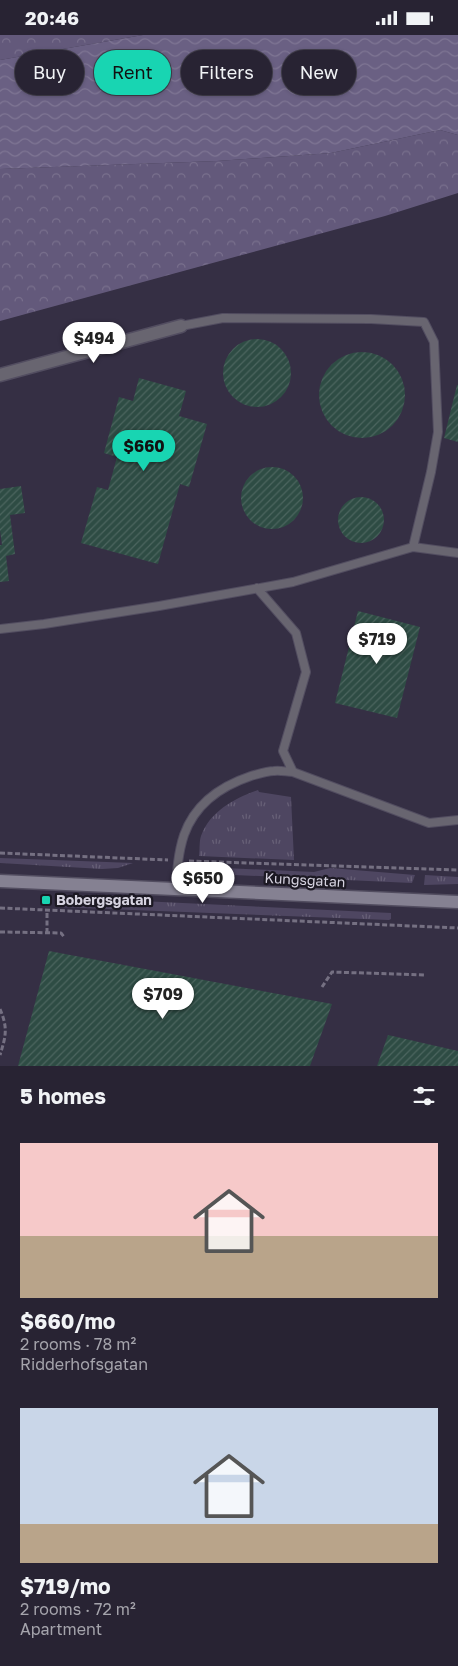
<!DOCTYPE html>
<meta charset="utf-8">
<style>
:root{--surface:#282333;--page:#342f3f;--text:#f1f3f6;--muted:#a5a4ac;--line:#44404e;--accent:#18d5b2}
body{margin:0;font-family:"Golos Text",sans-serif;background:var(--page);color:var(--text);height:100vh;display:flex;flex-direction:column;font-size:19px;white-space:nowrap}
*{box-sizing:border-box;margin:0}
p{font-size:16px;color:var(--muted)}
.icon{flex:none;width:28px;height:28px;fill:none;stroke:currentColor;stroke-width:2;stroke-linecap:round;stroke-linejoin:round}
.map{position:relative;height:1031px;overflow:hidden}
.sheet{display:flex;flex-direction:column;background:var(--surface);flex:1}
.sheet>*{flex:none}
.top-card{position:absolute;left:15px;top:15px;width:429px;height:45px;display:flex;gap:10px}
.price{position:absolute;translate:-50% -42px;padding:0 11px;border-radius:18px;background:#fff;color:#222;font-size:16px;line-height:32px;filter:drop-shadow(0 1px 2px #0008)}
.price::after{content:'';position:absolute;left:50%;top:30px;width:15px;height:11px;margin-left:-8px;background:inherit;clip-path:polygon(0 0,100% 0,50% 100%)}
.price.selected{background:var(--accent);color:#111}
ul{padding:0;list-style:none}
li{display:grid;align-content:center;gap:10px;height:265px;padding:0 20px}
li span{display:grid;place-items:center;height:155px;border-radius:0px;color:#555}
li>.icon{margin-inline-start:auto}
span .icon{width:90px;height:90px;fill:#fffc;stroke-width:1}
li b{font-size:21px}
h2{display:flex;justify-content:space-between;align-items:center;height:60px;padding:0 20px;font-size:21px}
.tag{padding:0 18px;border-radius:22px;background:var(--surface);box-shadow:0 1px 4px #0004,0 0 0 1px var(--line);font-size:18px;line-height:45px}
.tag.selected{background:var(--accent);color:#111}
.status{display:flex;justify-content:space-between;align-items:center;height:35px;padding:0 25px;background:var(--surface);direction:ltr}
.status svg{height:14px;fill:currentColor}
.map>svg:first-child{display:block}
.grass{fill:url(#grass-tufts)}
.forest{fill:url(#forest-crowns)}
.water{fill:url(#water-waves)}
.building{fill:url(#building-hatch)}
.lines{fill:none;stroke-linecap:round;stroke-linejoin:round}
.lane-casing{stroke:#524d60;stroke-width:10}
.street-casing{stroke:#524d60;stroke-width:15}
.secondary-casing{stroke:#524d60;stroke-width:15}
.path{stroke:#757082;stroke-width:3;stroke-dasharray:5 2.5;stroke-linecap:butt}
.lane{stroke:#686570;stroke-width:8}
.street{stroke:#686570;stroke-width:12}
.secondary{stroke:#858192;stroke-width:12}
.poi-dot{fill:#18d5b2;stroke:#1c1923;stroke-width:2}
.labels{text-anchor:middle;stroke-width:4.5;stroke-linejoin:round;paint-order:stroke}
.street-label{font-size:14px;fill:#d6d3e0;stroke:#1c1923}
.poi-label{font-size:14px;font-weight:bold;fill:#d6d3e0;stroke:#1c1923;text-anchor:start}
</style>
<div class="status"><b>20:46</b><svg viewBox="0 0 49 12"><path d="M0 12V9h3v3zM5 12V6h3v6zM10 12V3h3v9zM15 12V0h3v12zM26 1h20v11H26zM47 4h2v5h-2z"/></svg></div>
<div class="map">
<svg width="458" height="1031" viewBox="0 0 458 1031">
<defs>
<pattern id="grass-tufts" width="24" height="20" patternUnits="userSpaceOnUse" patternTransform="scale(1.25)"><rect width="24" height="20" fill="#4e4661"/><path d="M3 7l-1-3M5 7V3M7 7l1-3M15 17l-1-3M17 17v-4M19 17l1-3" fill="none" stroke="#676077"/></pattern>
<pattern id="forest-crowns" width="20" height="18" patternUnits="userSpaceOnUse" patternTransform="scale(1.25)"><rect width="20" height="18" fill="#63597b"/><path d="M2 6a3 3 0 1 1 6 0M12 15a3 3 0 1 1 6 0" fill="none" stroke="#79708d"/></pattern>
<pattern id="water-waves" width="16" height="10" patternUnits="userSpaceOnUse" patternTransform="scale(1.25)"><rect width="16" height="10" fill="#6a6083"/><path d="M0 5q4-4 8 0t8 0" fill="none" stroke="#7f7694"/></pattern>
<pattern id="building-hatch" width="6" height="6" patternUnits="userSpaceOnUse" patternTransform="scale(1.25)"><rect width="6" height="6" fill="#2e4c44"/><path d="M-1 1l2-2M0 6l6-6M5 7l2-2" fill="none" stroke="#4c655f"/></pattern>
</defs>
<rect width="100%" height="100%" fill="#352f44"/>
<path class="grass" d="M258 755 259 757 291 762 294 825 199 821C200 815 199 807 201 801 210 776 235 763 258 755Z
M0 823 133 828 118 833 102 834 0 828Z
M203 832 314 837 330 833 415 840 412 848 213 839Z
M425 840 458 842V849L424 850Z
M57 862 391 878V884L389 885 56 872Z"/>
<path class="forest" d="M0 0H143L0 25Z
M440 95 458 100V158L385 181 0 286V134L217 126 331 118Z"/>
<path class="water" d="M143 0H458V100L440 95 331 118 217 126 0 134V25Z"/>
<path class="building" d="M223 338a34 34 0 1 1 68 0a34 34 0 1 1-68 0Z
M319 360a43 43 0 1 1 86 0a43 43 0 1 1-86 0Z
M139 343 186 356 179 381 207 389 189 452 180 449 158 529 81 508 97 452 108 455 117 422 104 418 119 362 133 366Z
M457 350H458V407L444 403Z
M241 463a31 31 0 1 1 62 0a31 31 0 1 1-62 0Z
M21 451 25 478 10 480 15 519 6 521 9 546 0 547V510H2L0 495V454Z
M338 485a23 23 0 1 1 46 0a23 23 0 1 1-46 0Z
M358 576 420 592 397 683 335 668Z
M49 916 332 969 310 1031H18Z
M388 1000 458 1016V1031H377Z"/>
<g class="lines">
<g class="lane-casing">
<path id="lane" d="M181 291 223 283 371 284 424 287 434 307 438 397 431 437 413 512
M257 553 296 598 306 637 283 716 293 737
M0 594 44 589 159 571 293 547 413 512 458 518
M176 854C177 836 178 818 184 800 195 769 221 751 251 741 258 739 267 736 274 736 280 735 287 737 293 737L429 788 458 785"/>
</g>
<g class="street-casing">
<path id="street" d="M0 340 181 291"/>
</g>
<g class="secondary-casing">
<path id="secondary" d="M0 846 458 867"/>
</g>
<path class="path" d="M0 818 168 825
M189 826 458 835
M0 873 458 893
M0 897 61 898 65 903
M47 898V875
M322 952 332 937 425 940
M0 974C8 993 6 1001 0 1020"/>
<use href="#lane" class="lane"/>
<use href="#street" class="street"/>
<use href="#secondary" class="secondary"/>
</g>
<rect class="poi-dot" x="41" y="860" width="10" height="10" rx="2.5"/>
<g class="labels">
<g class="street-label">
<text transform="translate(305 845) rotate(3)" y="5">Kungsgatan</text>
</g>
<g class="poi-label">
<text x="56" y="870">Bobergsgatan</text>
</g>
</g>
</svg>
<b class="price" style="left:94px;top:329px">$494</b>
<b class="price selected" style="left:144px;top:437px">$660</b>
<b class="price" style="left:377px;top:630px">$719</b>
<b class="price" style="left:203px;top:869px">$650</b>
<b class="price" style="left:163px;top:985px">$709</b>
<div class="top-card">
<a class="tag">Buy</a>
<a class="tag selected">Rent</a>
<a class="tag">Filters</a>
<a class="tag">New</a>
</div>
</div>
<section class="sheet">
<h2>5 homes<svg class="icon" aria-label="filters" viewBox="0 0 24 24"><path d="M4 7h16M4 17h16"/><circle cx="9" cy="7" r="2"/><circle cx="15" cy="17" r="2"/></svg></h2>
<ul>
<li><span style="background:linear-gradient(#f6c9c9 60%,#b9a48a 0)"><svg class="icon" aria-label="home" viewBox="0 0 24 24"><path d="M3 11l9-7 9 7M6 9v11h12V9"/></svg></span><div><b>$660/mo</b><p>2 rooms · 78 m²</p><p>Ridderhofsgatan</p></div></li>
<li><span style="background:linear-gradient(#c9d6e8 75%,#b9a48a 0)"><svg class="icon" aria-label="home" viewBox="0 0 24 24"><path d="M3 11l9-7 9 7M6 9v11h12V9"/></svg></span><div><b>$719/mo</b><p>2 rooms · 72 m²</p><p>Apartment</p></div></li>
</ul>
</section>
